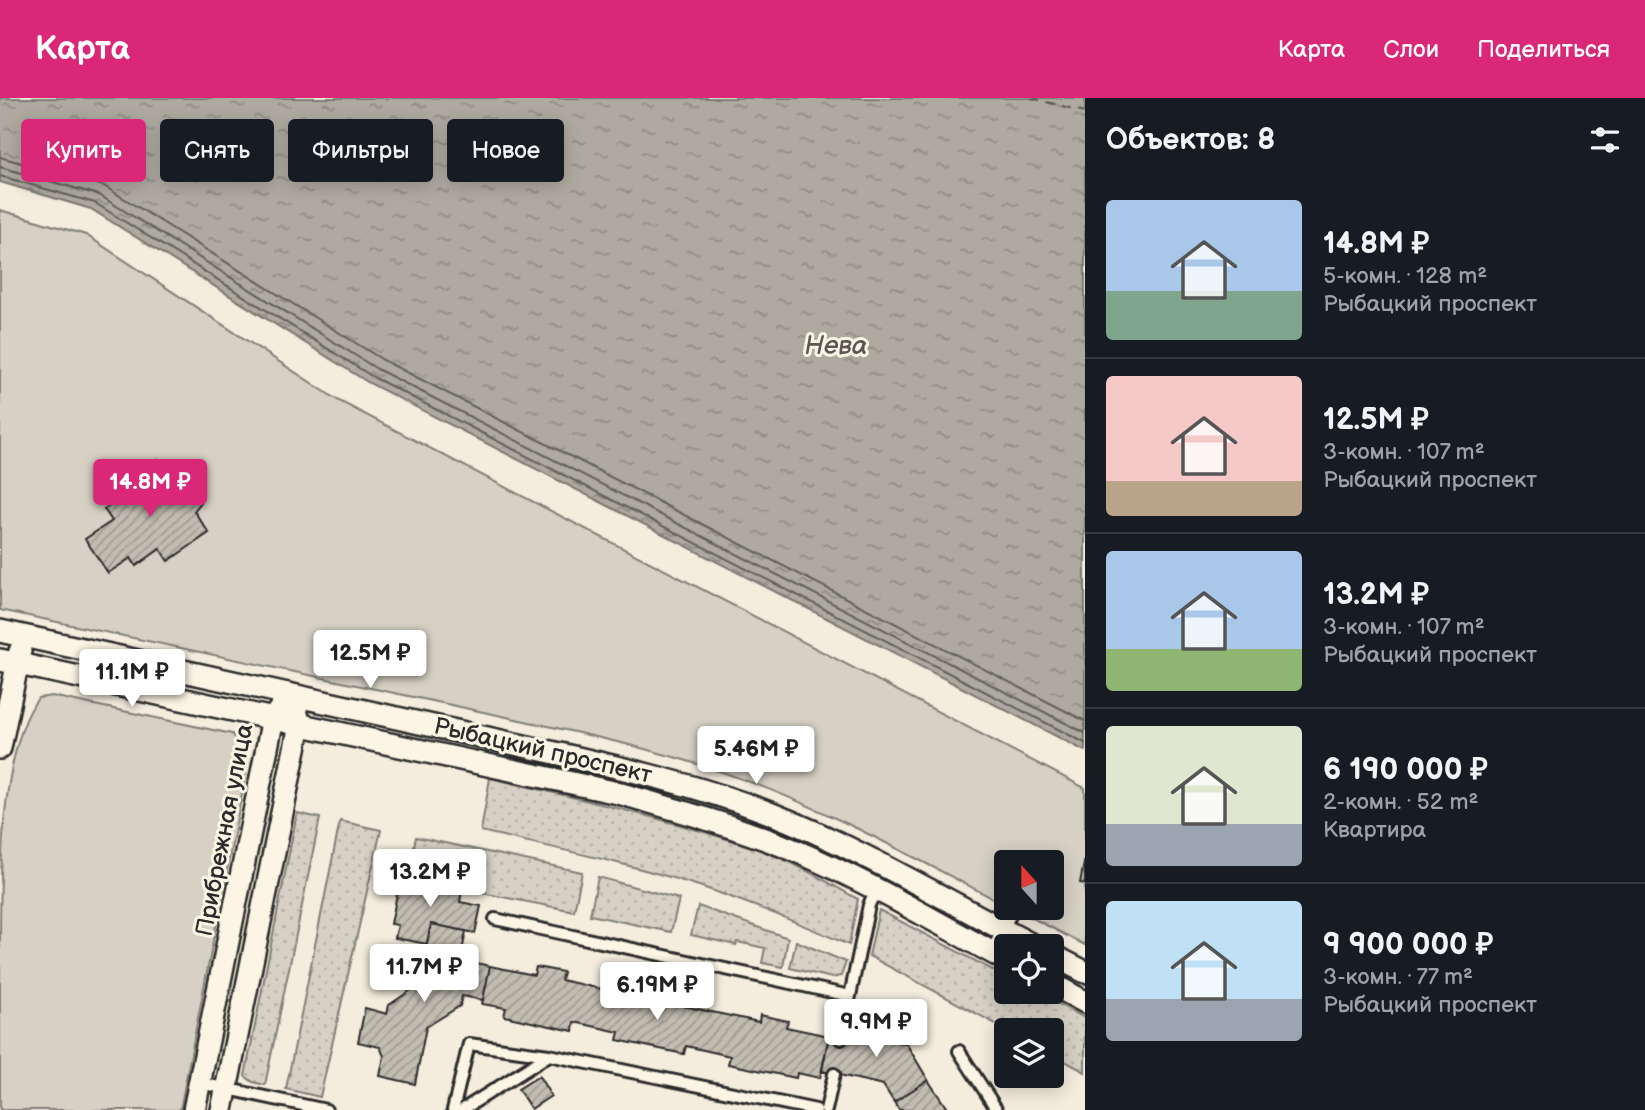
<!DOCTYPE html>
<html lang="ru">
<meta charset="utf-8">
<style>
:root{--surface:#171b24;--page:#242831;--text:#f1f3f6;--muted:#9ea1a6;--line:#363941;--accent:#db2777}
body{margin:0;font-family:"Balsamiq Sans",sans-serif;background:var(--page);color:var(--text);height:100vh;display:flex;flex-direction:column;font-size:26px;white-space:nowrap}
*{box-sizing:border-box;margin:0}
p{font-size:23px;color:var(--muted)}
.icon{flex:none;width:38px;height:38px;fill:none;stroke:currentColor;stroke-width:2;stroke-linecap:round;stroke-linejoin:round}
.map{position:relative;flex:1;overflow:hidden}
.drawer{display:flex;flex-direction:column;background:var(--surface);width:560px}
.drawer>*{flex:none}
.banner{position:absolute;left:21px;top:21px;width:665px;height:63px;display:flex;gap:14px}
.needle{width:46px;rotate:339deg}
.buttons{position:absolute;left:994px;top:752px;display:grid;gap:14px}
.buttons a{display:grid;place-items:center;width:70px;height:70px;border-radius:7px;background:var(--surface);box-shadow:0 4px 18px #0003;font-size:35px}
.price{position:absolute;translate:-50% -60px;padding:0 16px;border-radius:7px;background:#fff;color:#222;font-size:23px;line-height:46px;filter:drop-shadow(0 2px 4px #0008)}
.price::after{content:'';position:absolute;left:50%;top:42px;width:21px;height:16px;margin-left:-10px;background:inherit;clip-path:polygon(0 0,100% 0,50% 100%)}
.price.current{background:var(--accent);color:#fff}
ul{padding:0;list-style:none}
li{display:flex;align-items:center;gap:21px;height:175px;padding:0 21px}
li+li{border-top:2px solid var(--line)}
li span{display:grid;place-items:center;flex:none;width:196px;height:140px;border-radius:7px;color:#555}
li>.icon{margin-inline-start:auto}
span .icon{width:84px;height:84px;fill:#fffc;stroke-width:1}
li b{font-size:30px}
h2{display:flex;justify-content:space-between;align-items:center;height:84px;padding:0 21px;font-size:30px}
.chip{padding:0 24px;border-radius:7px;background:var(--surface);box-shadow:0 4px 18px #0003;font-size:24px;line-height:63px}
.chip.current{background:var(--accent);color:#fff}
header{display:flex;align-items:center;gap:42px;box-sizing:border-box;height:98px;padding:0 35px;background:var(--accent);color:#fff}
header strong{font-size:33px}
nav{display:flex;gap:38px;margin-inline-start:auto;font-size:24px}
main{display:flex;flex:1;min-height:0}
.map>svg:first-child{display:block}
.grass{fill:url(#grass-dots);stroke:#807e78;stroke-width:2}
.park{fill:#d6d1c4;stroke:#807e78;stroke-width:2}
.water{fill:url(#water-ripples);stroke:#7a7771;stroke-width:2}
.lines{fill:none;stroke-linecap:round;stroke-linejoin:round}
.shore{stroke:#605e5a;stroke-width:2}
.ferry{stroke:#595754;stroke-width:2;stroke-dasharray:9 7;stroke-linecap:butt}
.building{fill:url(#building-hatch);stroke:#2b2b2b;stroke-width:2}
.lane-casing{stroke:#2b2b2b;stroke-width:16}
.street-casing{stroke:#2b2b2b;stroke-width:26}
.lane{stroke:#fcf5e5;stroke-width:10}
.street{stroke:#fcf5e5;stroke-width:21}
.labels{text-anchor:middle;stroke-width:6;stroke-linejoin:round;paint-order:stroke}
.street-label{font-size:24px;fill:#2b2b2b;stroke:#fcf5e5}
.water-label{font-size:26px;font-style:italic;fill:#595754;stroke:#fcf5e5}
</style>
<header>
<strong>Карта</strong>
<nav><a>Карта</a><a>Слои</a><a>Поделиться</a></nav>
</header>
<main>
<div class="map">
<svg width="1085" height="1012" viewBox="0 0 1085 1012">
<defs>
<pattern id="grass-dots" width="8" height="8" patternUnits="userSpaceOnUse" patternTransform="scale(1.75)"><rect width="8" height="8" fill="#d6d1c4"/><path d="M2 2h.1M6 6h.1" fill="none" stroke="#b8b4a9" stroke-width="1.8" stroke-linecap="round"/></pattern>
<pattern id="water-ripples" width="26" height="14" patternUnits="userSpaceOnUse" patternTransform="scale(1.75)"><rect width="26" height="14" fill="#afaaa0"/><path d="M2 4q2-2 4 0t4 0M15 11q2-2 4 0t4 0" fill="none" stroke="#8f8b83"/></pattern>
<pattern id="building-hatch" width="6" height="6" patternUnits="userSpaceOnUse" patternTransform="scale(1.75)"><rect width="6" height="6" fill="#c2bdb1"/><path d="M-1 1l2-2M0 6l6-6M5 7l2-2" fill="none" stroke="#9e9a90"/></pattern>
</defs>
<rect width="100%" height="100%" fill="#f4edde"/>
<filter id="ink" filterUnits="userSpaceOnUse"><feTurbulence type="fractalNoise" baseFrequency=".0143" numOctaves="2"/><feDisplacementMap in="SourceGraphic" scale="14" xChannelSelector="R" yChannelSelector="G"/><feConvolveMatrix kernelMatrix="1 2 1 2 8 2 1 2 1" color-interpolation-filters="sRGB"/></filter>
<g filter="url(#ink)">
<path class="grass" d="M490 680C581 701 674 722 763 753 796 765 827 784 858 801L849 847C799 825 750 805 699 788 628 765 553 750 481 733Z
M297 715 320 720 265 987 253 984 245 978Z
M340 723 381 732 320 999 286 991Z
M416 739 582 774 574 813 482 795 450 777 410 767Z
M598 779 679 801 671 834 590 817Z
M698 808 788 840 783 869 762 865 765 850 737 844 736 847 691 837Z
M879 812 1006 879V894H1036L1085 920V974L1052 956V933H1009L869 858Z
M796 843 846 864 841 878 832 880 790 870Z"/>
<path class="park" d="M0 112 86 137 339 303 1085 690V847L1013 810H1052V765H1006V807C918 762 832 713 739 680 647 647 551 629 456 608 304 575 152 543 0 512Z
M52 598 232 636 244 651 246 675 180 1012H0C0 957 0 902 0 847 0 778 0 653 38 600Z"/>
<path class="water" d="M0 0H1085V653L369 285 91 111 0 84Z"/>
<g class="lines">
<path class="shore" d="M0 59 104 88 383 262 1085 623
M0 69 99 97 377 271 1085 635
M0 78 95 105 373 279 1085 645"/>
<path class="ferry" d="M1031 0 1085 14"/>
</g>
<path class="building" d="M158 361 171 380 182 377 194 381 202 391 201 404 194 413 209 435 168 463 160 451 136 468 131 460 108 475 85 441 112 423 104 411 127 396 120 386Z
M1085 760V786L1080 785Z
M401 776 447 785 446 790 462 793 460 804 481 808 475 835 431 826 427 846 395 840 398 827 391 826Z
M431 826 466 833 462 854 467 863 490 868 483 902 462 898 460 908 426 929 415 986 380 978 384 958 380 949 358 944 365 910 387 916 389 907 423 884 426 873 421 872Z
M490 868 534 877 536 869 563 874 561 882 647 901 649 892 676 898 674 906 759 924 760 917 788 923 786 929 829 938 820 980 797 975 796 980 728 966 730 958 686 948 684 956 617 942 619 934 574 924 573 933 504 918 506 910 482 906Z
M867 918 900 925 896 944 906 945 928 982 894 1004 883 987 822 973 829 938 854 944 862 940Z
M539 978 551 998 531 1011 518 991Z
M928 982 948 1012H899L894 1004Z"/>
<g class="lines">
<g class="lane-casing">
<path id="lane" d="M495 821 850 898
M991 854 1014 810
M841 941 869 807 878 787
M959 953 997 1012
M200 985 326 1012
M453 1012 469 946 549 957
M462 1012 549 957 816 1012
M826 1012 834 976"/>
</g>
<g class="street-casing">
<path id="street" d="M0 533C155 567 310 600 465 635 566 658 670 677 767 714 860 750 947 803 1036 849
M0 562 618 695C678 712 738 729 796 753 869 784 937 825 1006 862
M0 650 20 553
M1052 857 1085 874
M1052 886 1085 904
M194 1012 273 620 282 608
M222 1012 300 626 296 613"/>
</g>
<use href="#lane" class="lane"/>
<use href="#street" class="street"/>
</g>
</g>
<g class="labels">
<g class="street-label">
<text transform="translate(543 652) rotate(13)" y="8">Рыбацкий проспект</text>
<text transform="translate(224 732) rotate(-79)" y="8">Прибрежная улица</text>
</g>
<g class="water-label">
<text x="836" y="256">Нева</text>
</g>
</g>
</svg>
<div class="buttons">
<a><svg class="needle" viewBox="-14 -14 28 28"><path d="M0-13l5 13h-10z" fill="#e53935"/><path d="M0 13l5-13h-10z" fill="#9ea1a6"/></svg></a>
<a><svg class="icon" aria-label="locate" viewBox="0 0 24 24"><circle cx="12" cy="12" r="6"/><path d="M12 2v4M12 18v4M2 12h4M18 12h4"/></svg></a>
<a><svg class="icon" aria-label="layers" viewBox="0 0 24 24"><path d="M12 4l9 5-9 5-9-5zM3 14l9 5 9-5"/></svg></a>
</div>
<b class="price current" style="left:150px;top:421px">14.8M ₽</b>
<b class="price" style="left:370px;top:592px">12.5M ₽</b>
<b class="price" style="left:132px;top:611px">11.1M ₽</b>
<b class="price" style="left:756px;top:688px">5.46M ₽</b>
<b class="price" style="left:430px;top:811px">13.2M ₽</b>
<b class="price" style="left:424px;top:906px">11.7M ₽</b>
<b class="price" style="left:657px;top:924px">6.19M ₽</b>
<b class="price" style="left:876px;top:961px">9.9M ₽</b>
<div class="banner">
<a class="chip current">Купить</a>
<a class="chip">Снять</a>
<a class="chip">Фильтры</a>
<a class="chip">Новое</a>
</div>
</div>
<section class="drawer">
<h2>Объектов: 8<svg class="icon" aria-label="filters" viewBox="0 0 24 24"><path d="M4 7h16M4 17h16"/><circle cx="9" cy="7" r="2"/><circle cx="15" cy="17" r="2"/></svg></h2>
<ul>
<li><span style="background:linear-gradient(#a9c7e8 65%,#7fa58c 0)"><svg class="icon" aria-label="home" viewBox="0 0 24 24"><path d="M3 11l9-7 9 7M6 9v11h12V9"/></svg></span><div><b>14.8M ₽</b><p>5-комн. · 128 m²</p><p>Рыбацкий проспект</p></div></li>
<li><span style="background:linear-gradient(#f6c9c9 75%,#b9a48a 0)"><svg class="icon" aria-label="home" viewBox="0 0 24 24"><path d="M3 11l9-7 9 7M6 9v11h12V9"/></svg></span><div><b>12.5M ₽</b><p>3-комн. · 107 m²</p><p>Рыбацкий проспект</p></div></li>
<li><span style="background:linear-gradient(#a9c7e8 70%,#8fb573 0)"><svg class="icon" aria-label="home" viewBox="0 0 24 24"><path d="M3 11l9-7 9 7M6 9v11h12V9"/></svg></span><div><b>13.2M ₽</b><p>3-комн. · 107 m²</p><p>Рыбацкий проспект</p></div></li>
<li><span style="background:linear-gradient(#dfe7d0 70%,#9aa5b1 0)"><svg class="icon" aria-label="home" viewBox="0 0 24 24"><path d="M3 11l9-7 9 7M6 9v11h12V9"/></svg></span><div><b>6 190 000 ₽</b><p>2-комн. · 52 m²</p><p>Квартира</p></div></li>
<li><span style="background:linear-gradient(#bfe0f5 70%,#9aa5b1 0)"><svg class="icon" aria-label="home" viewBox="0 0 24 24"><path d="M3 11l9-7 9 7M6 9v11h12V9"/></svg></span><div><b>9 900 000 ₽</b><p>3-комн. · 77 m²</p><p>Рыбацкий проспект</p></div></li>
</ul>
</section>
</main>
